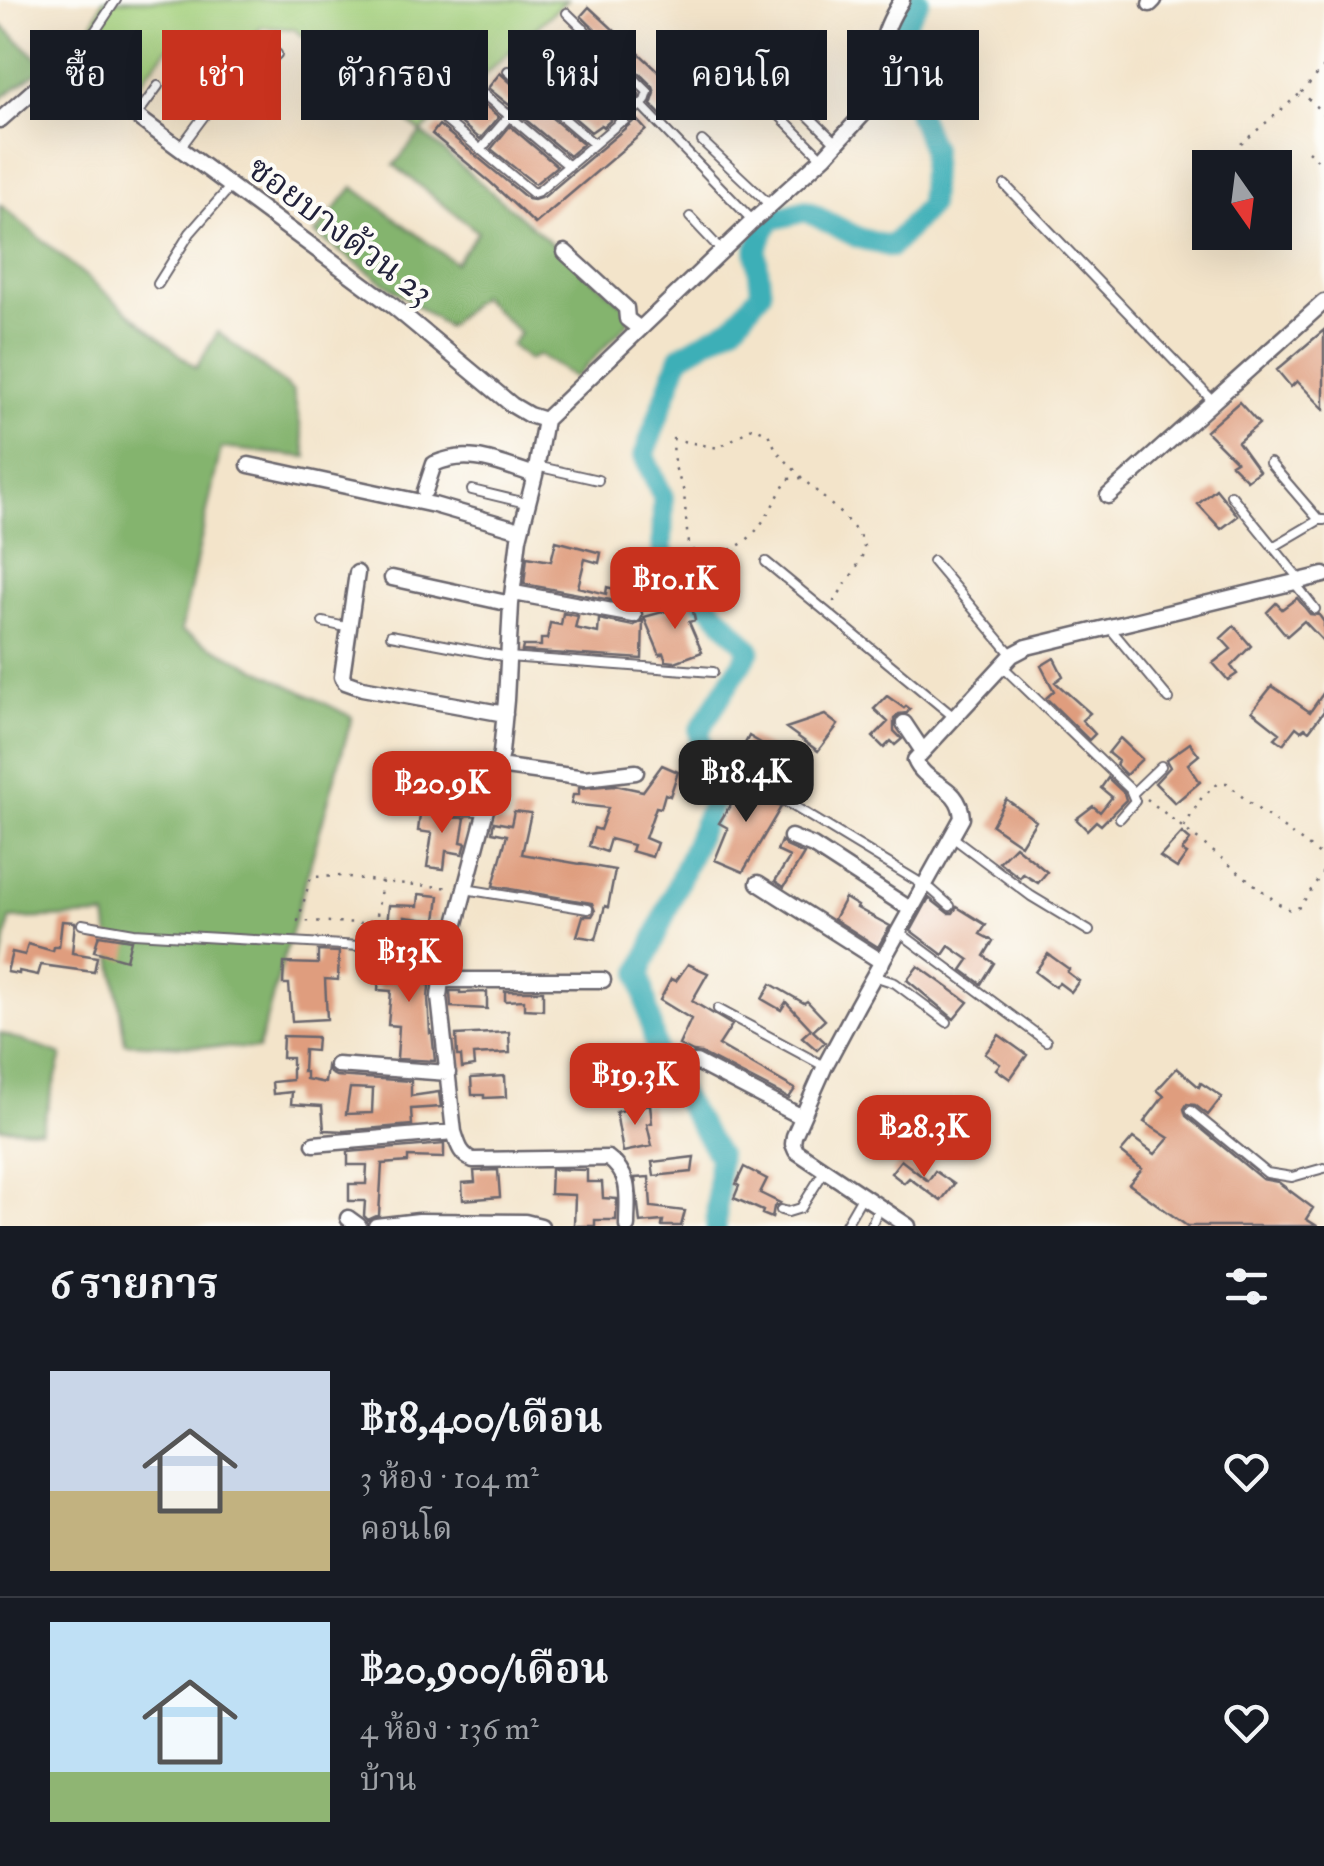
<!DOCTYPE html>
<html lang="th">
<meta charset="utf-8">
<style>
:root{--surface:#171b24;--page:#20242c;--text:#f1f3f6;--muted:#9ea1a6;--line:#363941;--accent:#c8321e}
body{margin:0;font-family:"IM FELL Double Pica","Noto Serif Thai",serif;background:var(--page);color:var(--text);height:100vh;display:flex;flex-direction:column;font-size:38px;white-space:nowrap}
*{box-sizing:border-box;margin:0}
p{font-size:32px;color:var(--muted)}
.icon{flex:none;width:55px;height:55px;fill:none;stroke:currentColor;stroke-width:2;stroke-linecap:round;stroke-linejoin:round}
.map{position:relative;height:1226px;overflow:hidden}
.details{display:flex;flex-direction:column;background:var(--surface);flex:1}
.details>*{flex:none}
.hud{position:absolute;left:30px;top:30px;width:1265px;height:90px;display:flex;gap:20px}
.needle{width:65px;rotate:166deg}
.fabs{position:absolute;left:1192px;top:150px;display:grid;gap:20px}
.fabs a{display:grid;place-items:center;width:100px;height:100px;border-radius:0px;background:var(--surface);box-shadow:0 10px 40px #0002;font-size:50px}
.price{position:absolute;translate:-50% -85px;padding:0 22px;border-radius:20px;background:var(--accent);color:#fff;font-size:32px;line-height:65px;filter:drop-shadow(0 2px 5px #0008)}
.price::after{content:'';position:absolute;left:50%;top:60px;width:30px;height:22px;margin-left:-15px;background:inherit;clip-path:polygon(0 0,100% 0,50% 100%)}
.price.current{background:#222;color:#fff}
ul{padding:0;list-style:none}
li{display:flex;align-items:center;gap:30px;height:250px;padding:0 50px}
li+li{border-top:2px solid var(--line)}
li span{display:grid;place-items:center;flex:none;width:280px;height:200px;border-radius:0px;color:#555}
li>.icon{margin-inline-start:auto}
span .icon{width:120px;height:120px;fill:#fffc;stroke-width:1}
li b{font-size:42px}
h2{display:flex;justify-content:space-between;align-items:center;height:120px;padding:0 50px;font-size:42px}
.chip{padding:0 35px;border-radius:0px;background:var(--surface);box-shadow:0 10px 40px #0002;font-size:35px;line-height:90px}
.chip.current{background:var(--accent);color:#fff}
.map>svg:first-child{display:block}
.green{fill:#a6d27f;stroke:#647a5d;stroke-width:2.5}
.forest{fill:#84b46e;stroke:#536b54;stroke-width:2.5}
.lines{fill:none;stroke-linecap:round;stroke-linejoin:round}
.river{stroke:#3eafb7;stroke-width:22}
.building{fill:#df9d7e;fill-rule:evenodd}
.lane-casing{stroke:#6b666d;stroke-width:12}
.street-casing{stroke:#6b666d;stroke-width:19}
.path{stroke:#6b666d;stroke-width:2.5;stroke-dasharray:2.5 8;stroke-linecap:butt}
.lane{stroke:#fff;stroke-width:8}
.street{stroke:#fff;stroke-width:14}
.labels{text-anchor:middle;stroke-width:8;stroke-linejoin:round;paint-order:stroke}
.street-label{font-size:35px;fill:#22223b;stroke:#fdfcf7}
</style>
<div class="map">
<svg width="1324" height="1226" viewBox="0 0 1324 1226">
<rect width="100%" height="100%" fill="#fdfcf7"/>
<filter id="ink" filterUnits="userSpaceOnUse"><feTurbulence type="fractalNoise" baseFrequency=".01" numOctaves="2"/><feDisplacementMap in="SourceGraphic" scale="20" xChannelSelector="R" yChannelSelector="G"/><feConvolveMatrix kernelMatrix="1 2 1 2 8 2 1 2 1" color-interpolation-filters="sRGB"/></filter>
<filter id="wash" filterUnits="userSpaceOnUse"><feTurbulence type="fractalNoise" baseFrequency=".0048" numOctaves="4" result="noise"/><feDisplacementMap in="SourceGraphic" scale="40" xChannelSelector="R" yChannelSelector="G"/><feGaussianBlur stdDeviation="2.25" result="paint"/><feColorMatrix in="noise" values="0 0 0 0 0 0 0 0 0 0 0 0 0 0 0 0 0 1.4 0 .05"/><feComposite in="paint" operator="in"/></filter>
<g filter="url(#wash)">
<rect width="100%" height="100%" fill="#f3e4ca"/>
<path class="green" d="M103 0H567L421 132 294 29 261 27 226 73 172 43 126 99 73 68Z"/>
<path class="forest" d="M0 24 46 66 0 99Z
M421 132 630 310 628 323 575 378 539 355 528 360 511 345 520 333 480 296 447 327 315 234 353 187 455 263 478 232 394 165Z
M0 205 196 368 218 332 293 391 307 457 221 448 181 631 352 717 258 1049 125 1043 106 916 10 919 0 971Z
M0 1033 62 1055 41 1130 0 1128Z"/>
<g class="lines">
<path class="river" d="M716 1226 719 1156 658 1059 640 973 712 804 699 731 750 650 711 607 681 587 662 550 663 497 644 456 680 356 734 325 761 292 756 249 770 220 806 211 859 238 891 247 929 206 932 149 897 60 902 28 919 0"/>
</g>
<g id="blocks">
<path class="building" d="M589 7 685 96 662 116 651 105 655 93 653 87 581 16Z
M584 40 639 94V97L635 100 630 95 619 107 566 62Z
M531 42 548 59 530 80 511 64Z
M500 73 520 91 509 105 488 88Z
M556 73 611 120 603 127 601 125 591 132 542 90Z
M474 96 499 117 480 139 455 118Z
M532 101 583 144 569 156 520 115Z
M636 119 646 130 535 224 490 182 432 134 439 125 528 199 534 200 544 197Z
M510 126 557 166 535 184 491 149Z
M1324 330V409L1297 381 1291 387 1277 370Z
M1239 402 1259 424 1238 442 1259 471 1247 480 1231 464 1236 461 1206 431Z
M1216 489 1238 516 1221 529 1198 504Z
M556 541 601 553 599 563 585 559 578 587 606 594 607 587 640 596 638 605 524 584 527 557 551 561Z
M690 598 695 620 689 622 702 652 675 662 666 661 663 653 660 655 644 617 681 607 679 600Z
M1297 598 1310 614 1319 615 1324 622V642L1304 621 1287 636 1267 612 1276 603 1282 609Z
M563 613 578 616 575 628 598 633 599 619 633 626 643 620 642 659 522 651 523 646H541V639H547L550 623 561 625Z
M1234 626 1251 646 1231 666 1237 674 1228 680 1213 663 1231 649 1221 638Z
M1054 658 1063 676 1055 682 1090 713 1082 720 1095 734 1089 740 1046 698 1054 691 1041 666Z
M1272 686 1310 712 1324 692V711L1309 731 1305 728 1301 731 1296 727 1283 744 1275 738 1280 733 1252 711Z
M887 696 904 708 906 706 910 709 907 713 899 714 894 719V731L902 739 895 745 891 741 884 748 873 737 888 722 874 709Z
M825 715 838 725 818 751 786 728Z
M749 736 786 758 774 777 737 759Z
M1120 738 1142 759 1126 775 1116 765 1118 761 1108 753Z
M1190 743 1199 755 1188 764 1200 782 1175 803 1155 783 1170 767 1166 760Z
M662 765 678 772 670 796 665 794 661 808 656 807 645 838 657 843 652 857 631 851 633 845 610 839 606 852 589 846 594 828 600 830 608 808 571 804 573 795H579V788L615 785 643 791Z
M1108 778 1124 793 1126 800 1101 825 1096 821 1087 830 1076 819 1093 806 1100 812 1112 797 1101 788Z
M745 779 772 794 770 802 781 807 743 872 715 860 728 828 719 823 734 799 736 800Z
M1006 799 1036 821 1021 845 992 825Z
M421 806 431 808 432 814 437 817 465 818 461 842 466 843 463 854 446 851 444 869 427 867 432 833 418 831Z
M514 811 531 813 522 854 615 870 608 907 605 906 596 939 577 936 583 916H592L595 911 592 903 493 886 507 835 492 832 494 822 511 825Z
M1182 833 1190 840 1182 851 1187 854 1177 868 1160 857Z
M781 841 786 846 804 854 784 887 775 881 790 857 777 851Z
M1015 846 1047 872 1038 883 1023 874 1020 878 999 862Z
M419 894 439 896 436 921 405 917V925H387L389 905 418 906Z
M845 898 858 906 857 908 890 926 878 947 834 919Z
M929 898 948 913H953L957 907 986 925 980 934 993 941 984 956 994 963 981 984 962 970 969 960 949 946 943 955 911 931Z
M62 921 75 922 72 953 97 957 94 972 41 965 38 975 19 971V974L7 972 12 952 25 955 28 944 53 951 54 947H59Z
M99 935 131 940 126 960 94 951Z
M318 951 339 952 338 980 325 979 327 1019 292 1021 289 984H283L284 963 318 964Z
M1048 954 1069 969 1067 972 1079 981 1071 992 1059 983 1055 987 1035 972Z
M381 955 411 957 410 962H431L428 998 430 1033 432 1032 435 1061 397 1059 399 1026 388 1025 391 991 378 990Z
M688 964 708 973 692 1001 732 1025 719 1045 795 1089 789 1098 701 1053 693 1052 679 1045 691 1019 660 1000 671 979 676 981Z
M918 966 968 1002 954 1019 907 980Z
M771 984 804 1003 807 1001 825 1020 813 1031 825 1042 817 1050 802 1037 811 1029 786 1002 781 1010 762 999Z
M450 991H460V993L487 992V1009L451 1007Z
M505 991H543V1010L524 1009V1000L505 1001Z
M509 1032 510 1053 473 1055 474 1066 462 1068 461 1056H457L456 1035Z
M999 1035 1027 1055 1010 1079 996 1069 1000 1064 985 1054Z
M283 1036 317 1037 316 1051 304 1050 303 1072H306V1079L325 1083 327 1067 330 1073 336 1076 411 1081V1096L439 1092 441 1107 411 1109 412 1125 344 1131 324 1130 322 1106 291 1104 292 1092 273 1094 272 1082 292 1080V1058H282ZM350 1088 373 1089 372 1113 346 1114Z
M1177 1068 1199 1087 1201 1083 1222 1097 1208 1115 1195 1105 1187 1104 1184 1109 1186 1116 1262 1179 1278 1182 1313 1208 1306 1219 1317 1226H1187L1129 1184 1142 1169 1121 1152 1133 1138 1155 1154 1169 1138 1144 1122 1164 1096 1157 1090Z
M505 1076 506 1097 484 1098V1095H472L471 1078Z
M650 1104 652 1123 647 1124 652 1146 623 1152 616 1112Z
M444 1144V1158L408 1157V1162L382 1164 379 1215 368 1220 364 1216 365 1201H349V1184H366L367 1165H348V1152Z
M694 1157 692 1172 654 1176 652 1162Z
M901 1160 928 1181 935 1171 954 1184 941 1201 909 1178 904 1183 891 1173Z
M744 1167 767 1179 760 1193 780 1203 774 1207 772 1218 762 1214 763 1211 734 1198 739 1186 736 1184Z
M551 1169 587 1170V1182H602L603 1198 617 1199 616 1220H595V1226H574L575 1195 550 1194Z
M498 1170 500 1197 463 1200 462 1183 475 1182 474 1171Z
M649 1177 651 1207 685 1211 681 1226H662L663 1221 640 1223 635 1178Z"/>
</g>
</g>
<g filter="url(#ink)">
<use href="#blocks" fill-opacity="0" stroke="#6b666d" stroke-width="2.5"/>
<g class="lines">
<g class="lane-casing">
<path id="lane" d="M539 41 559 58
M555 63 624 121
M732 63 769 105 823 159
M508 71 594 144
M61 72 96 30 116 0
M777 85 837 144
M481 92 569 166
M641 105 753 221
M136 116 158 86
M446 121 533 193 539 191 645 101 648 92 567 13
M702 141 771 206
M180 148 224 89 230 84 246 83 277 54
M481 149 584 29
M1005 185 1213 401
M690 217 721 250
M158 284 190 233 232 185
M1270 463 1319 520
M536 466 598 480
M472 490 526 503
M1231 495 1300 580
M1273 547 1319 520H1324
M933 561 1012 655
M766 562 954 717
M1294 582 1315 609
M323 622 350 628
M1109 627 1169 699
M391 635 508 657 713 672
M1002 666 1130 789 1135 801 1120 818
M736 766 780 789V798L932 890 950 906
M1133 793 1161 766
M438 810 486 811
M951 836 1031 896 1089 931
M465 889 588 909
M82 924 134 933 447 951
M899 932 1046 1041
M874 976 895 983 947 1022
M718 1009 824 1066
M1191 1111 1267 1173 1292 1177 1324 1168
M781 1210 788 1212 801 1208 825 1170
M845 1226 863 1195
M871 1226 879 1207"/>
</g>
<g class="street-casing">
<path id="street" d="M1150 4 1154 0
M0 120 51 75 60 73 76 75 136 116 393 306 512 405 529 415 545 420
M565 252 626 308 627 319 640 329
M249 465 434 505 520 530
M425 491 434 464C470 448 500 464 535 475
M1108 496 1324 302
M357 573 343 669 342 677 345 682 362 688 505 714
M392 578 511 604
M514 593 634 615
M904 723 922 750
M498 766 585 778 636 772
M791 837 813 846 910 909
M758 883 882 962
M441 980H603
M696 1062 802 1117
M337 1065 448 1073
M314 1144 454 1132
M348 1218 359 1226
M376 1226 419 1221 525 1222 541 1226
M627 1226C627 1199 633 1176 608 1158L473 1160C460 1155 458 1144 454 1132L439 997 441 980 501 753 506 700 511 604 519 538 535 475 545 420 753 221 825 156 878 98C889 81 879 66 882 47 884 30 893 14 902 0
M908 1226 796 1151 793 1144 794 1136 825 1066 857 1006 962 818C960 784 926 786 915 760L1012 655 1027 647 1324 575"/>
</g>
<path class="path" d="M1324 67 1302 92 1324 115
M1241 144 1302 92
M1308 151 1324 166
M802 478 777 451 768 434 754 427 718 448 673 439 674 464 684 492 688 544 698 557C756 551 760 524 788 479L802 478C815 491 865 531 864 548 864 561 840 591 833 603
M1147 799 1279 904 1290 910 1300 907 1324 870
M1184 827 1202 797 1219 783H1227L1247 801 1324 858
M382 882 342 876 311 877 298 921 368 923 377 915 382 882 453 888"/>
<use href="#lane" class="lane"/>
<use href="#street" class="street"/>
</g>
</g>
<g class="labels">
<g class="street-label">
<text transform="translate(341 230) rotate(37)" y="12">ซอยบางด้วน 23</text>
</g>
</g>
</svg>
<div class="fabs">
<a><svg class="needle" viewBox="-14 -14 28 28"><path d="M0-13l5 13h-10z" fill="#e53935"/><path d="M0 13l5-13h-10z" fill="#9ea1a6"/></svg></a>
</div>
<b class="price" style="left:675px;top:632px">฿10.1K</b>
<b class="price current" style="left:746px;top:825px">฿18.4K</b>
<b class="price" style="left:442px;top:836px">฿20.9K</b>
<b class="price" style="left:409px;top:1005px">฿13K</b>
<b class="price" style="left:635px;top:1128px">฿19.3K</b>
<b class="price" style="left:924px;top:1180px">฿28.3K</b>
<div class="hud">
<a class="chip">ซื้อ</a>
<a class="chip current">เช่า</a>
<a class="chip">ตัวกรอง</a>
<a class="chip">ใหม่</a>
<a class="chip">คอนโด</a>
<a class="chip">บ้าน</a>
</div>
</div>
<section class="details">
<h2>6 รายการ<svg class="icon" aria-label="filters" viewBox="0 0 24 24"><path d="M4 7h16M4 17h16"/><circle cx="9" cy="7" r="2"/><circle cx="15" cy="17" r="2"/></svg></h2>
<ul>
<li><span style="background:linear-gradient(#c9d6e8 60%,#c2b280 0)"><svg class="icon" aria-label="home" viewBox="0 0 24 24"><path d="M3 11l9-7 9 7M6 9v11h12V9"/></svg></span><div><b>฿18,400/เดือน</b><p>3 ห้อง · 104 m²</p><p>คอนโด</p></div><svg class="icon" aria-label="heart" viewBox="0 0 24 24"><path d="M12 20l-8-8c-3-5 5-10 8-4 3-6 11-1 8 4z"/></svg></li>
<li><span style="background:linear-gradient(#bfe0f5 75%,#8fb573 0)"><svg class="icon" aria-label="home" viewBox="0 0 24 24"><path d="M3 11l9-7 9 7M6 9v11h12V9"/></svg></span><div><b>฿20,900/เดือน</b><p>4 ห้อง · 136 m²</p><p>บ้าน</p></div><svg class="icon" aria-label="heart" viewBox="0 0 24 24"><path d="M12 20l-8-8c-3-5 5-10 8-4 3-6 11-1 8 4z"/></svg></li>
</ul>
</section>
